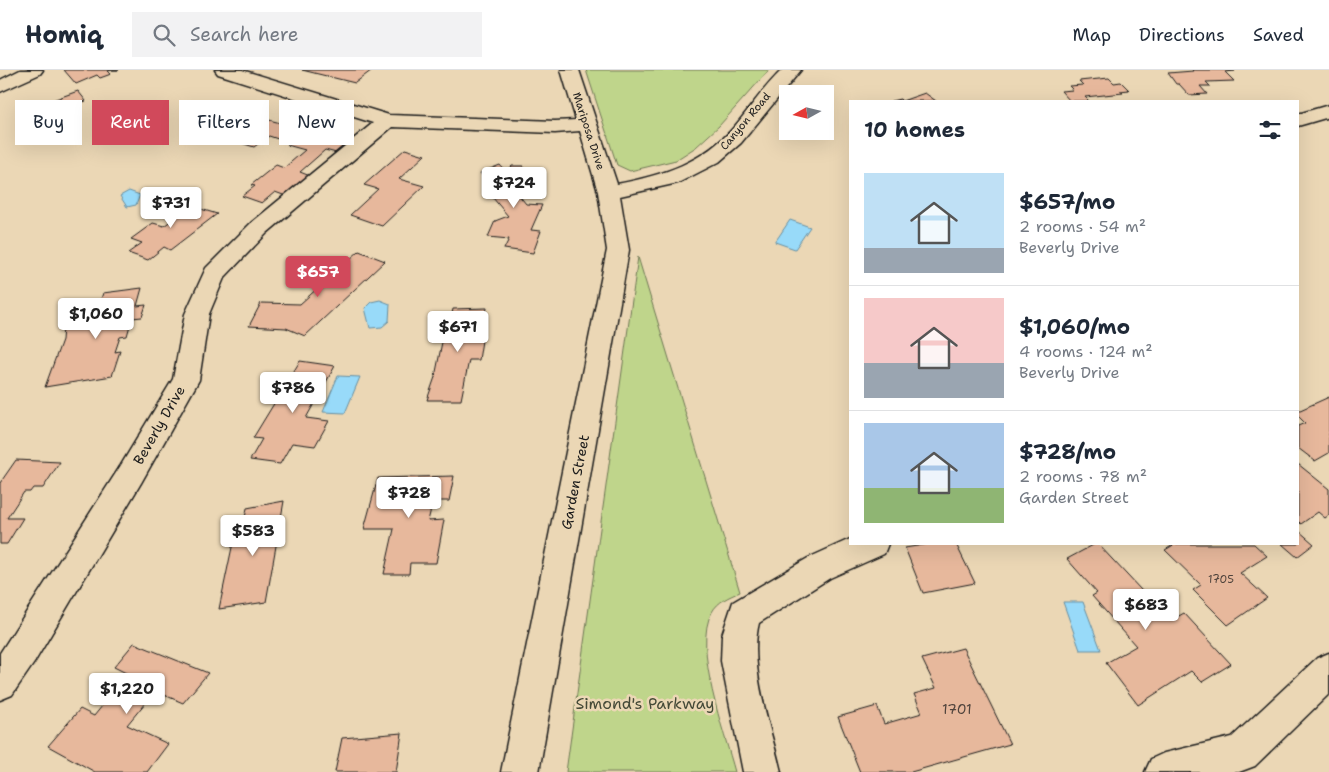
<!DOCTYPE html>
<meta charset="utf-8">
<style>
:root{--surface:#fff;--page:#f2f2f3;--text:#1f2937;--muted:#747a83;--line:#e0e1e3;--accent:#d1495b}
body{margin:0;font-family:"Shantell Sans",sans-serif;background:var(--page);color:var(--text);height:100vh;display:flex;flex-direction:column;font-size:19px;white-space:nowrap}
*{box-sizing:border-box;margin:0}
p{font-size:16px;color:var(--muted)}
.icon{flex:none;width:28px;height:28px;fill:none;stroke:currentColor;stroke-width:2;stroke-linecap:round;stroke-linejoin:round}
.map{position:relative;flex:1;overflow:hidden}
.side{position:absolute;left:849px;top:30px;width:450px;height:445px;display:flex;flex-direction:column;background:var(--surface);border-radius:0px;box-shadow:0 5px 20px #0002}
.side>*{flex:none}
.banner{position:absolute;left:15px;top:30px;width:475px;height:45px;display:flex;gap:10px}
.needle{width:32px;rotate:262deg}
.controls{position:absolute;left:779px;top:15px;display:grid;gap:10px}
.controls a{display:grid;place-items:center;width:55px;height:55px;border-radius:0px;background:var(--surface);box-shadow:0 5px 20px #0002;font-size:25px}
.price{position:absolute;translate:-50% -42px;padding:0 11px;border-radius:5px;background:#fff;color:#222;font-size:16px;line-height:32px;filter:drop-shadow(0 1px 2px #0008)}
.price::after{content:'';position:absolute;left:50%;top:30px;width:15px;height:11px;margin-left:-8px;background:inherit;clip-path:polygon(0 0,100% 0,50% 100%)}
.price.selected{background:var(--accent);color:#fff}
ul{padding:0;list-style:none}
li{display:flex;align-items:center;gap:15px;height:125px;padding:0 15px}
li+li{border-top:1px solid var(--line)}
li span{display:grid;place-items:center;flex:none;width:140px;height:100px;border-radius:0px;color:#555}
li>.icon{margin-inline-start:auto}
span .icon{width:60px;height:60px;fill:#fffc;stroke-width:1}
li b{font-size:21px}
h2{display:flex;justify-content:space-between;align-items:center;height:60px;padding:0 15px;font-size:21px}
.tag{padding:0 18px;border-radius:0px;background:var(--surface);box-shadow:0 5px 20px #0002;font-size:18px;line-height:45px}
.tag.selected{background:var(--accent);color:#fff}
header{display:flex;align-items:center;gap:30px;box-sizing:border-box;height:70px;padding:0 25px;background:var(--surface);border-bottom:1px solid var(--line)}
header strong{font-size:24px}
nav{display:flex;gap:28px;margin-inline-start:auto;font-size:18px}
.search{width:350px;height:45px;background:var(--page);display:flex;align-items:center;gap:12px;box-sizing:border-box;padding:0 18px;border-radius:0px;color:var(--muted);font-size:19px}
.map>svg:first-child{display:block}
.green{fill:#bfd58b;stroke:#6e7854}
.water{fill:#98daf9;stroke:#668ea1}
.building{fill:#e7b89c;stroke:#1c1c1c}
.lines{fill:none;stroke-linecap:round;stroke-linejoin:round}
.minor-casing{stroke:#1c1c1c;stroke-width:3}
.minor{fill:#ebd7b5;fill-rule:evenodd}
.labels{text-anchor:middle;stroke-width:5;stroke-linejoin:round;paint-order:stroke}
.far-street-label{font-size:11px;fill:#1c1c1c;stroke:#ebd7b5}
.number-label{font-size:11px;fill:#4f433c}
.street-label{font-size:14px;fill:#1c1c1c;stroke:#ebd7b5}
.near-number-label{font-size:14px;fill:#4f433c}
.near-park-label{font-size:16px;fill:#454a38;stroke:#ebd7b5}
</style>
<header>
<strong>Homiq</strong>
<div class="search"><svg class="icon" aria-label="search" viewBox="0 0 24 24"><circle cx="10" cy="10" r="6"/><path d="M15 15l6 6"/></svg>Search here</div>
<nav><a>Map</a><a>Directions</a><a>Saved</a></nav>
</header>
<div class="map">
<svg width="1329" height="702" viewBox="0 0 1329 702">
<rect width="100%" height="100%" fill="#ebd7b5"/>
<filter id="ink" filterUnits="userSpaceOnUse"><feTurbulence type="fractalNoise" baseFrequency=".02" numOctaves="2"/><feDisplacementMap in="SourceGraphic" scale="10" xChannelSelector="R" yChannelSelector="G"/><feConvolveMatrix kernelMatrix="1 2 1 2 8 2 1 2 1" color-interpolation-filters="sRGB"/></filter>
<g filter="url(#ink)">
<path class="green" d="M586 0H769L719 56 696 77 676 90 630 101 617 95Z
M638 187 740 522C729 527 718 531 712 542 692 576 725 664 735 702H566Z"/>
<path class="water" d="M129 121 140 125 136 135 127 137 120 126Z
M790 150 810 157 795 179 775 172Z
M380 230 390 234 389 251 382 257 370 258 365 238 371 232Z
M338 306 360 307 345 343 323 342Z
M1063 532H1083L1101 580H1080Z"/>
<path class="building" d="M64 0H119H112L108 1 111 4 100 8 97 5 76 14Z
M302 0H372L355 13Z
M1192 0H1233L1235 1 1225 2 1234 11 1206 12 1210 16H1200L1207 24 1189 25 1179 14H1176L1168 3 1193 1Z
M1109 8 1114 13 1121 12 1129 20 1120 21 1123 23 1085 27 1089 31H1070L1061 21 1073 20 1069 16 1083 15 1079 11Z
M78 21 86 31 58 41 50 31Z
M925 23 936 31H891L900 29 902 31Z
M269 50 343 69 340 72 351 74 340 84 325 80 300 102 310 106 286 126 275 122 262 133 242 126 255 116 251 115 276 95 284 98 305 80 287 75 290 73 269 66 254 77 238 72Z
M405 79 425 85 399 109 424 116 382 156 350 145 378 119 364 115Z
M500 95 506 102 512 96H523L525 107 532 119 518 124 526 134 542 135 531 160 541 161 533 183 504 179 509 169 488 167 495 151 508 146 493 128 507 123 501 116 493 119 480 103Z
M172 130 217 144 170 180 164 177 148 190 128 183 142 173 131 169 153 153 164 156 177 146 159 140Z
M359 181 385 191 305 266 286 258 249 256 261 233 300 234Z
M142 218 137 236 146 235 142 247 132 248 127 266 120 267 115 282 120 281 112 306 45 317 62 270 63 258 93 252 103 223Z
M487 238 479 290H469L461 330H427L435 307 444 262H448L453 239Z
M300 291 335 296 306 348 329 351 315 376 292 373 280 394 250 390 262 369 253 368Z
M1329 327V383L1315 391 1298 378V356L1305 353 1298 346V341Z
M16 390 60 392 43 418H33L30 422H24L7 448H23L7 474H0V413Z
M1298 394 1329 419V445L1325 448 1318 442 1301 454 1298 451Z
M454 406 449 431H433L428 451 444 450 436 493H410L409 504H384L394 459H364L378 408Z
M284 431 266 532 219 539 235 463 242 462 247 438Z
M1298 460 1314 474 1297 487 1282 474H1298Z
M929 474H956L975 513 923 523 905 478Z
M1095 474H1098L1170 551 1184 543 1231 594 1202 612 1191 601 1138 635 1106 593 1136 576 1092 526 1097 523 1067 489Z
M1175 474H1254L1267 486 1240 503 1267 528 1228 555 1193 520 1201 515 1165 480Z
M134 573 208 603 183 633 155 621 127 655 168 674 147 702H95L48 676 80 639 94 646 128 604 114 597Z
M963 578 1010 674 911 702H860L838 647 877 636 884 654 922 643 914 624 936 618 922 589Z
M402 663 396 702H335L342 668Z"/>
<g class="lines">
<g class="minor-casing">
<path id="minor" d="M20 0H43L40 4 0 22V10Z
M215 0H242L389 45 555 51 576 50 561 0H579L617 114C663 105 703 93 735 56 751 37 764 17 782 0H801L741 73 719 92 678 113 620 126 629 180 539 702H501L607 180 598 122 580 61 555 63 392 57 267 163 224 208 209 244 199 310 141 413 34 593 12 625 0 630V583L121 395 173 309 185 244 206 198 251 153 373 53 218 4Z
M1329 35V47L1298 56V44Z
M850 469V474H888L884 484 830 508 759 553C748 596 771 658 781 702H743L721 591 722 565 733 532 808 488Z
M1329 583V624L1255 696 1239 702H1145L1151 689 1164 683 1232 667 1317 588Z"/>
</g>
<use href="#minor" class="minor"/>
</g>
</g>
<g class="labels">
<g class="far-street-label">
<text transform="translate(745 51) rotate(-50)" y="4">Canyon Road</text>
<text transform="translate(589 61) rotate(72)" y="4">Mariposa Drive</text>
</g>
<g class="number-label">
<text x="1221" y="513">1705</text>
</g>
<g class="street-label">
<text transform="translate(159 355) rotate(-60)" y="5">Beverly Drive</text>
<text transform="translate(575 412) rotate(-79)" y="5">Garden Street</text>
</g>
<g class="near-number-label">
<text x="957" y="644">1701</text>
</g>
<g class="near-park-label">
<text x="645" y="639">Simond's Parkway</text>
</g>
</g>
</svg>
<div class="controls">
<a><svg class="needle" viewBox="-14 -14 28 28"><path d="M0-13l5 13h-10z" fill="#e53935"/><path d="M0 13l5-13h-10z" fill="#747a83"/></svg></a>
</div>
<b class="price" style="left:514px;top:139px">$724</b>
<b class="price" style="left:171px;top:159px">$731</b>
<b class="price selected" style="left:318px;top:228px">$657</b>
<b class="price" style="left:96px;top:270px">$1,060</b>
<b class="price" style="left:458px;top:283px">$671</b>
<b class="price" style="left:293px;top:344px">$786</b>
<b class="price" style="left:409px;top:449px">$728</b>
<b class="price" style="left:253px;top:487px">$583</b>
<b class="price" style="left:1146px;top:561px">$683</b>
<b class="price" style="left:127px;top:645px">$1,220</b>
<div class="banner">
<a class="tag">Buy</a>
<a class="tag selected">Rent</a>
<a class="tag">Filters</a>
<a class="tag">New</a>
</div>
<section class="side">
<h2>10 homes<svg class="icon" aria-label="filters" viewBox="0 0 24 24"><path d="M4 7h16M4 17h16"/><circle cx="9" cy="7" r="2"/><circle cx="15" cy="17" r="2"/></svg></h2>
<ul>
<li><span style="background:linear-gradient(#bfe0f5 75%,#9aa5b1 0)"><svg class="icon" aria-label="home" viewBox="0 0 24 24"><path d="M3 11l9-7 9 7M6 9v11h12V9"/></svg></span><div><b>$657/mo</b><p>2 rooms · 54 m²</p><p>Beverly Drive</p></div></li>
<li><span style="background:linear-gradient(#f6c9c9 65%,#9aa5b1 0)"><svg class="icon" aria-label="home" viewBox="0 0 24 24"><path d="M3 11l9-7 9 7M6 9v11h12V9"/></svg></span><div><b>$1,060/mo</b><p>4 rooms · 124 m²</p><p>Beverly Drive</p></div></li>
<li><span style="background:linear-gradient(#a9c7e8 65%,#8fb573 0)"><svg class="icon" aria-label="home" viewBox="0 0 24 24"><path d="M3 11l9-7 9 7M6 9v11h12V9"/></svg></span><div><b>$728/mo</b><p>2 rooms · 78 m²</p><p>Garden Street</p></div></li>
</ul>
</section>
</div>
